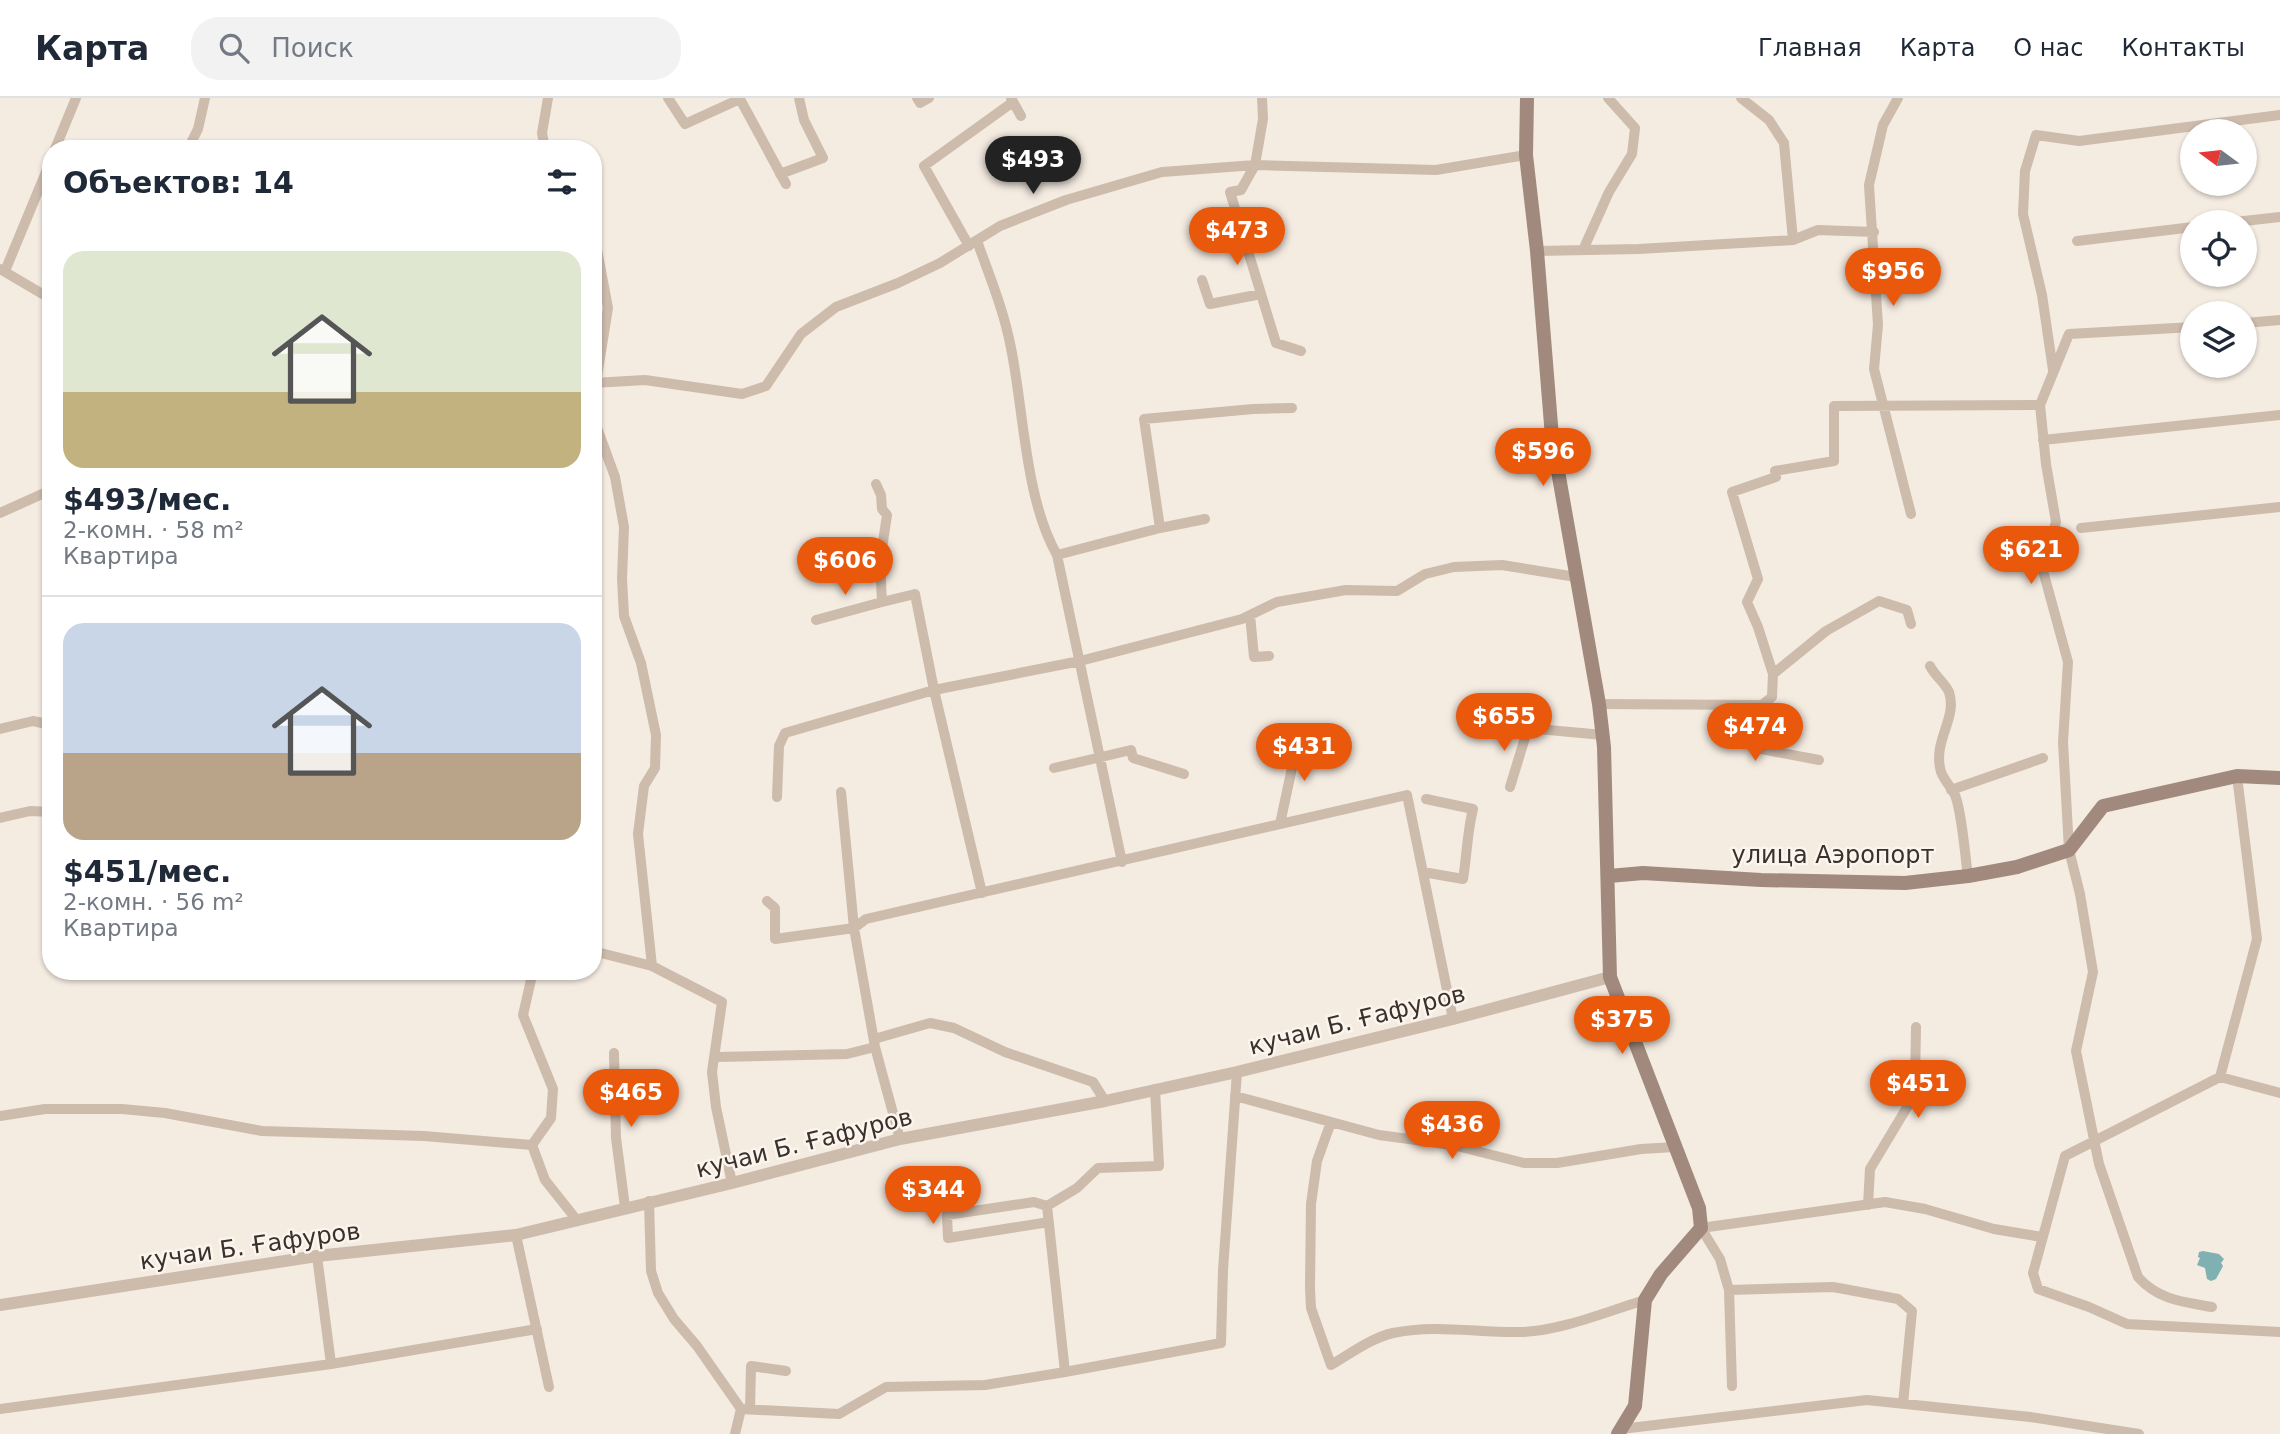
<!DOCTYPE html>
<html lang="ru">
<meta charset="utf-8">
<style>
:root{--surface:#fff;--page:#f2f2f3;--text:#1f2937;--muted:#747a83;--line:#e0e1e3;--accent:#ea580c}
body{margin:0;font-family:"DejaVu Sans",sans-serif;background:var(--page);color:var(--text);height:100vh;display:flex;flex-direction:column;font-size:26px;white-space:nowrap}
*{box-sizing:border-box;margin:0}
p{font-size:23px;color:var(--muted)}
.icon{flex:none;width:38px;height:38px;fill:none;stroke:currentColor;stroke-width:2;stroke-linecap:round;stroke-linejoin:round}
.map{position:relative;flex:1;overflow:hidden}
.sheet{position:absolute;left:42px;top:42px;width:560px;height:840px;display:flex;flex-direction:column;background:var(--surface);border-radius:28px;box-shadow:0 2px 5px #0004}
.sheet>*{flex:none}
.needle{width:46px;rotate:285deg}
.tools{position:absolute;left:2180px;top:21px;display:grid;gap:14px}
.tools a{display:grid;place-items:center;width:77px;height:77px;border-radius:50%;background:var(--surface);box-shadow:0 2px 5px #0004;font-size:35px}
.price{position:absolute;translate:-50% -60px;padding:0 16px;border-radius:24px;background:var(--accent);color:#fff;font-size:23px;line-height:46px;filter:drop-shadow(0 2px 4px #0008)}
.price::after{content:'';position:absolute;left:50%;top:42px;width:21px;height:16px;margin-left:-10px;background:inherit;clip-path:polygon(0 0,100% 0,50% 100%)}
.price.current{background:#222;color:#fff}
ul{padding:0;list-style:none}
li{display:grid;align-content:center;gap:14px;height:371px;padding:0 21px}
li+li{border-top:2px solid var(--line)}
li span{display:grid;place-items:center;height:217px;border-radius:21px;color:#555}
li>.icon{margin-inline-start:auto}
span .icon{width:126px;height:126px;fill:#fffc;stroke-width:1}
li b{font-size:30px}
h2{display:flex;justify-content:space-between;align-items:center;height:84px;padding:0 21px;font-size:30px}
header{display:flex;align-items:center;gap:42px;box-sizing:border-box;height:98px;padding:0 35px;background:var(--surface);border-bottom:2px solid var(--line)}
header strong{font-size:33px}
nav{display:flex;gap:38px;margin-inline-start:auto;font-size:24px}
.search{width:490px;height:63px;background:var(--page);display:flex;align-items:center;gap:18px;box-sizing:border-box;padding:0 24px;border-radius:28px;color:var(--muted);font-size:26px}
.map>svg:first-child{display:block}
.water{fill:#7fb0b2}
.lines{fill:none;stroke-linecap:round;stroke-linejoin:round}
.minor{stroke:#cdbbac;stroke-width:10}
.tertiary{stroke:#cdbbac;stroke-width:12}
.secondary{stroke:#a18a7d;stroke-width:14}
.labels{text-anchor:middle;stroke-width:5;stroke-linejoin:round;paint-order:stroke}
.street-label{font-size:24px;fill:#3b302b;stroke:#fbf5ee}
</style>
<header>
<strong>Карта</strong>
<div class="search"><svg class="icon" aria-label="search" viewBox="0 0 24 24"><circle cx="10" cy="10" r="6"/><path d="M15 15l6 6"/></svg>Поиск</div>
<nav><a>Главная</a><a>Карта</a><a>О нас</a><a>Контакты</a></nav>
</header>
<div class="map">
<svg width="2280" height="1336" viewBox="0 0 2280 1336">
<rect width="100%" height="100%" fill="#f4ebe1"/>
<path class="water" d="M2203 1153 2219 1156 2224 1161 2221 1165 2223 1168 2216 1181 2211 1183 2207 1181 2205 1170 2197 1167 2200 1160 2198 1159 2199 1154Z"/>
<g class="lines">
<path class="minor" d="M668 0 685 26 740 1 786 86
M917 0 920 5 929 0
M1011 0 1021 18
M1262 0 1263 21 1255 67 1241 92 1230 94 1276 245 1301 253
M1741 0 1769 22 1784 45 1793 142
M1898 0 1883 27 1869 87 1878 227 1874 271 1911 416
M55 51 76 0
M188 51 198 31 205 0
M545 51 542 35 548 0
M780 76 823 60 804 22 799 0
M2235 124 2280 119
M593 130 608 210 596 285V327L615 379 624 429 622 481 624 518 641 565 656 637 655 670 644 688 638 736 652 868
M977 143C990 179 1004 213 1011 250 1024 314 1025 401 1057 457L1122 764
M2077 143 2193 129
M969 148 924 68 1013 4
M1583 152 1609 94 1632 56 1635 30 1608 0
M1537 153 1639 151 1793 142 1818 132 1874 134
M0 171 51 201
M5 173 51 62
M1202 182 1210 206 1261 196
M2245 225 2280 222
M2193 229 2069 236 2040 307 2046 366 2056 424 2042 469 2068 564 2063 644 2069 752 2080 796 2093 874 2076 953 2099 1066 2138 1179C2158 1202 2184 1204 2212 1209
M2053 272 2042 197 2023 116 2025 73 2036 37 2079 43 2280 17
M593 285 645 282 742 296 766 288 801 236 836 209 898 185 940 165 1000 128 1066 102 1162 74 1255 67 1436 72 1526 57
M2043 342 2280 317
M876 386 881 397 882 411 887 417 880 464 882 504 915 496 934 592 982 795
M0 415 51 392
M1160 430 1144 321 1253 311 1292 310
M2081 430 2280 409
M1057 457 1160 430 1205 421
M1250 517 1254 559 1269 558
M816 522 882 504
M1930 568C1935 578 1945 585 1949 594 1958 621 1932 642 1941 674 1944 682 1951 689 1955 697 1962 714 1965 758 1968 778
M1773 576 1758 529 1747 504 1758 481 1732 394 1776 379 1775 373 1834 363V308L2040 307
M1599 606 1762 607 1772 599 1773 576 1826 533 1879 503 1907 512 1911 526
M1488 607 1500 612 1517 629 1603 637
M1762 607 1761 651 1819 662
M0 631 33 623 51 627
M1054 670 1131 652 1133 660 1184 676
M2237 678 2257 841 2220 979 2065 1058 2033 1175 2038 1191 2089 1209 2127 1226 2280 1234
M1510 689 1528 630
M1951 692 2043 660
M777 699 779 648 785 635 934 592 1080 563 1242 521 1277 504 1346 492 1397 493 1425 476 1454 469 1502 467 1576 479
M0 720 30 713 51 714
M1280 726 1299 637
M1423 774 1463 781C1467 757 1467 735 1473 711L1426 701
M767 803 775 810V841L854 830 841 694
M593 853 652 868 722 904 712 974 716 1009 732 1085
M533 873 523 917 553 991 551 1020 532 1047 545 1082 576 1121
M874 941 930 925 954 930 1005 954 1093 984 1105 1003
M614 955 616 1040 625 1109
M716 959 847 956 875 949
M2220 979 2280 995
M1235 998 1379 1037 1453 1047 1524 1065H1557L1641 1051 1675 1049
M0 1018 45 1011H122L165 1015 262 1033 424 1038 532 1047
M1331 1024 1317 1063 1311 1106 1310 1190 1311 1210 1331 1267C1350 1256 1371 1240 1393 1235 1436 1226 1478 1235 1521 1234 1561 1233 1608 1213 1645 1202
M900 1041 875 949 854 830 866 821 1407 697 1453 921
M649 1103 651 1173 658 1195 674 1221 697 1248 741 1311
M1868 1107 1870 1071 1909 1006 1915 985 1916 929
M1047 1108 1034 1104 947 1117 948 1140 1049 1124
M516 1137 549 1289
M317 1158 331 1266
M1729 1192 1833 1189 1898 1201 1912 1213 1903 1306
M1065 1274 1047 1108 1077 1090 1098 1070 1159 1068 1155 991
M1732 1288 1729 1192 1720 1161 1701 1130 1885 1104 1925 1111 1994 1131 2042 1139
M0 1311 331 1266 537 1231
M741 1311 839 1316 886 1289 985 1287 1065 1274 1221 1245 1223 1172 1237 974
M750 1311 751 1268 786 1273
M1621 1331 1867 1302 2030 1319 2139 1336
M735 1336 741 1311"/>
<path class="tertiary" d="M0 1207 317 1158 516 1137 732 1085 900 1041 1105 1003 1237 974 1453 921 1610 879"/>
<path class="secondary" d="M1527 0 1526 57 1537 153 1552 339 1599 606 1604 649 1610 879 1699 1110 1701 1130 1661 1176 1645 1202 1635 1308 1618 1336
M1609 778 1643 775 1761 782 1905 785 1968 778 2017 769 2069 752 2103 708 2237 678 2280 680"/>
</g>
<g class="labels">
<g class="street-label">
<text x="1833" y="765">улица Аэропорт</text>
<text transform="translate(1357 922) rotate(-14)" y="8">кучаи Б. Ғафуров</text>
<text transform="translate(804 1045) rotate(-14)" y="8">кучаи Б. Ғафуров</text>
<text transform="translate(250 1148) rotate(-8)" y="8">кучаи Б. Ғафуров</text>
</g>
</g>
</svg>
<div class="tools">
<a><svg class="needle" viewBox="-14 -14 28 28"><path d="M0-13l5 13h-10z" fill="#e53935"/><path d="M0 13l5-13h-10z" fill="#747a83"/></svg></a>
<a><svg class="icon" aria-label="locate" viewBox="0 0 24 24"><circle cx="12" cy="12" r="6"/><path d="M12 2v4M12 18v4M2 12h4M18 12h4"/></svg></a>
<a><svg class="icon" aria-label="layers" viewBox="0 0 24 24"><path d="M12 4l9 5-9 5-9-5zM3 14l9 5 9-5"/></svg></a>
</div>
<b class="price current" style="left:1033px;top:98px">$493</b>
<b class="price" style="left:1237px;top:169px">$473</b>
<b class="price" style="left:1893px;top:210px">$956</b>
<b class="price" style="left:1543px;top:390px">$596</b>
<b class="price" style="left:2031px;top:488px">$621</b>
<b class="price" style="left:845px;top:499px">$606</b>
<b class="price" style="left:1504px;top:655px">$655</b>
<b class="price" style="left:1755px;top:665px">$474</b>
<b class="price" style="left:1304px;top:685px">$431</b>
<b class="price" style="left:1622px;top:958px">$375</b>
<b class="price" style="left:1918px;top:1022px">$451</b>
<b class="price" style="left:631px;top:1031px">$465</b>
<b class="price" style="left:1452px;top:1063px">$436</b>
<b class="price" style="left:933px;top:1128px">$344</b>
<section class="sheet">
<h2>Объектов: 14<svg class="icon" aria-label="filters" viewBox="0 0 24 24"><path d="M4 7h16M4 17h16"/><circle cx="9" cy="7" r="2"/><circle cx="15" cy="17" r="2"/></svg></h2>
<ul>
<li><span style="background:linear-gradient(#dfe7d0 65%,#c2b280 0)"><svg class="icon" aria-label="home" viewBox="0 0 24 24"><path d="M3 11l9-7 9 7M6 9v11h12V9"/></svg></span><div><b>$493/мес.</b><p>2-комн. · 58 m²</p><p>Квартира</p></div></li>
<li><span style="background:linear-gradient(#c9d6e8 60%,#b9a48a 0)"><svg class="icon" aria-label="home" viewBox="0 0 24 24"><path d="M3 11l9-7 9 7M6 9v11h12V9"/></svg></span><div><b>$451/мес.</b><p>2-комн. · 56 m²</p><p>Квартира</p></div></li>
</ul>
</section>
</div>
